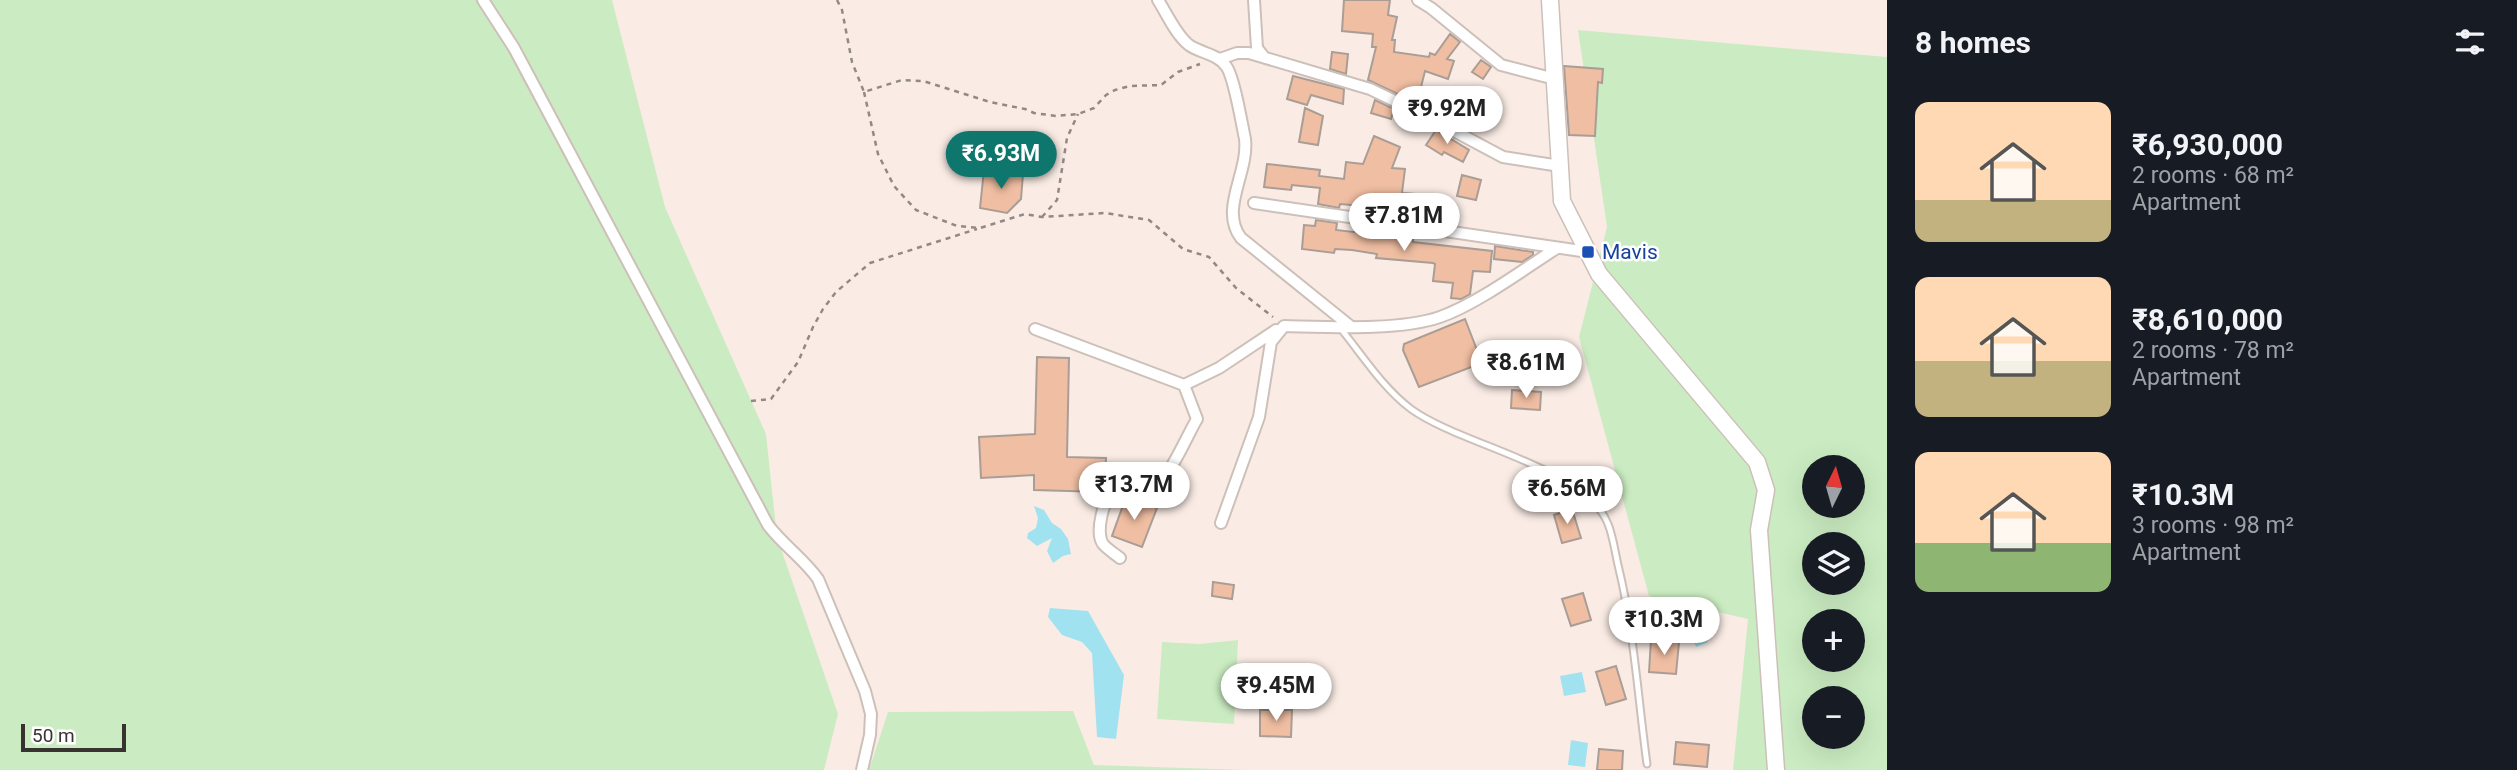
<!DOCTYPE html>
<meta charset="utf-8">
<style>
:root{--surface:#171b24;--page:#20242c;--text:#f1f3f6;--muted:#9ea1a6;--accent:#0f766e}
body{margin:0;font-family:Roboto,sans-serif;background:var(--page);color:var(--text);height:100vh;display:flex;flex-direction:column;font-size:26px;white-space:nowrap}
*{box-sizing:border-box;margin:0}
p{font-size:23px;color:var(--muted)}
.icon{flex:none;width:38px;height:38px;fill:none;stroke:currentColor;stroke-width:2;stroke-linecap:round;stroke-linejoin:round}
.map{position:relative;flex:1;overflow:hidden}
.side{display:flex;flex-direction:column;background:var(--surface);width:630px}
.side>*{flex:none}
.needle{width:46px;rotate:5deg}
.buttons{position:absolute;left:1802px;top:455px;display:grid;gap:14px}
.buttons a{display:grid;place-items:center;width:63px;height:63px;border-radius:50%;background:var(--surface);box-shadow:0 7px 28px #0002;font-size:35px}
.scale{position:absolute;left:21px;bottom:18px;width:105px;box-sizing:border-box;padding-left:7px;border:4px solid #383330;border-top:0;font-size:19px;line-height:24px;white-space:nowrap;color:#383330;-webkit-text-stroke:5px #fff;paint-order:stroke}
.price{position:absolute;translate:-50% -60px;padding:0 16px;border-radius:24px;background:#fff;color:#222;font-size:23px;line-height:46px;filter:drop-shadow(0 2px 4px #0008)}
.price::after{content:'';position:absolute;left:50%;top:42px;width:21px;height:16px;margin-left:-10px;background:inherit;clip-path:polygon(0 0,100% 0,50% 100%)}
.price.on{background:var(--accent);color:#fff}
ul{padding:0;list-style:none}
li{display:flex;align-items:center;gap:21px;height:175px;padding:0 28px}
li span{display:grid;place-items:center;flex:none;width:196px;height:140px;border-radius:14px;color:#555}
li>.icon{margin-inline-start:auto}
span .icon{width:84px;height:84px;fill:#fffc;stroke-width:1}
li b{font-size:30px}
h2{display:flex;justify-content:space-between;align-items:center;height:84px;padding:0 28px;font-size:30px}
main{display:flex;flex:1;min-height:0}
.map>svg:first-child{display:block}
.green{fill:#cbecc2;fill-rule:evenodd}
.water{fill:#a0e2ef}
.building{fill:#f0bea2;stroke:#a99d96;stroke-width:2}
.lines{fill:none;stroke-linecap:round;stroke-linejoin:round}
.lane-casing{stroke:#ccc0b9;stroke-width:9}
.street-casing{stroke:#ccc0b9;stroke-width:14}
.secondary-casing{stroke:#ccc0b9;stroke-width:19}
.path{stroke:#928884;stroke-width:2.5;stroke-dasharray:5 5;stroke-linecap:butt}
.lane{stroke:#fff;stroke-width:5}
.street{stroke:#fff;stroke-width:10}
.secondary{stroke:#fff;stroke-width:16}
.transit-dot{fill:#1a4fb4;stroke:#fff;stroke-width:2.5}
.labels{text-anchor:middle;stroke-width:5;stroke-linejoin:round;paint-order:stroke}
.transit-label{font-size:21px;fill:#164399;stroke:#fff;text-anchor:start}
</style>
<main>
<div class="map">
<svg width="1887" height="770" viewBox="0 0 1887 770">
<rect width="100%" height="100%" fill="#faece5"/>
<path class="green" d="M0 0H612L665 207 766 434 777 537 838 714 824 770H0Z
M1578 30 1887 57V770H1733L1748 619 1649 596 1579 337 1607 227ZM1815 467H1853V506H1815ZM1815 544H1853V583H1815ZM1815 621H1853V660H1815ZM1815 698H1853V737H1815Z
M1238 640 1234 724 1157 719 1162 642 1199 644Z
M1073 711 1094 765 1247 770H869L888 712Z"/>
<path class="water" d="M1034 506 1044 510 1052 523 1061 529 1068 539 1071 554 1063 556 1053 563 1047 551 1052 538 1037 546 1027 538 1028 533 1036 528 1038 518Z
M1050 608 1088 611 1124 675 1116 739 1097 737 1092 653 1082 642 1062 635 1048 617Z
M1698 619 1708 642 1696 647 1687 623Z
M1582 672 1586 692 1564 696 1560 676Z
M1571 740 1588 743 1585 767 1568 765Z"/>
<path class="building" d="M1344 0H1390L1388 15 1397 17 1392 40H1395L1394 52 1429 57 1430 53 1435 55 1450 34 1460 42 1447 59 1454 61 1448 79 1425 71 1417 103 1368 80 1376 47H1372L1373 34 1342 31Z
M1332 52 1348 54 1346 74 1330 69Z
M1481 60 1491 67 1483 79 1472 72Z
M1564 66 1603 69 1602 83 1598 82 1595 136 1569 135Z
M1293 76 1344 89 1343 104 1311 95 1307 105 1287 99Z
M1375 100 1394 109 1391 119 1371 113Z
M1305 108 1323 116 1318 145 1299 142Z
M1436 130 1469 150 1463 162 1444 152 1442 155 1426 145Z
M1374 136 1400 147 1392 168 1405 169 1402 193 1415 194 1414 208 1407 207V217L1374 213 1375 207 1340 204 1339 208 1318 204 1320 188 1292 185 1291 190 1264 187 1267 164 1320 170 1319 176 1344 179 1346 162 1363 164Z
M984 170 1023 174 1021 199 1007 213 980 208Z
M1462 175 1481 180 1476 200 1457 196Z
M1316 220 1337 223 1336 230 1378 235 1379 229 1405 233V238L1413 239V242L1492 251 1490 272 1473 271 1470 294 1461 299 1451 298 1453 283 1433 281 1435 264 1433 263 1376 258 1377 254 1352 250 1335 249 1334 253 1302 249 1304 225 1315 226Z
M1495 246 1533 252V255L1522 262 1494 259Z
M1465 319 1482 363 1419 387 1403 350 1404 344Z
M1037 357 1069 358 1067 457 1106 458 1105 489 1103 492 1034 490V475L981 478 979 437 1035 434Z
M1512 390 1541 392 1540 410 1511 408Z
M1126 497 1157 508 1142 547 1112 536Z
M1572 509 1581 538 1562 543 1554 515Z
M1213 582 1234 585 1232 599 1212 596Z
M1583 593 1591 620 1571 626 1562 599Z
M1651 640 1679 642 1676 674 1649 672Z
M1616 666 1626 699 1606 705 1596 672Z
M1260 710H1292L1291 737 1260 736Z
M1676 742 1709 745 1707 767 1674 764Z
M1599 749 1623 751 1622 770H1597Z"/>
<g class="lines">
<g class="lane-casing">
<path id="lane" d="M1341 329C1363 356 1383 388 1411 409 1462 446 1586 467 1608 524 1613 536 1615 552 1618 565 1634 630 1638 698 1647 764"/>
</g>
<g class="street-casing">
<path id="street" d="M483 0 514 48 768 525C783 545 804 559 818 579L865 691 871 714 870 735 862 770
M1158 0C1167 14 1176 35 1189 45 1200 53 1218 54 1226 66 1234 76 1242 125 1245 139 1249 173 1219 209 1241 238L1350 326
M1254 0 1257 48 1265 58
M1418 0 1431 8 1501 65 1555 79
M1220 59 1237 53H1249L1370 89 1428 117 1503 157 1560 166
M1254 203 1588 252
M1035 329 1184 385 1219 368 1276 330
M1221 523 1259 417 1271 342 1284 326C1328 327 1400 331 1440 317 1477 304 1524 269 1557 248
M1120 558C1115 554 1107 549 1103 544 1095 533 1103 496 1116 490 1135 482 1141 498 1162 480 1173 469 1188 434 1197 419L1184 385"/>
</g>
<g class="secondary-casing">
<path id="secondary" d="M1550 0 1562 201 1599 274 1757 462 1766 490 1759 530 1776 770"/>
</g>
<path class="path" d="M837 0 842 10 852 62 864 92 902 80 923 81 990 102 1025 109 1034 113 1056 116 1078 114 1094 108 1106 95 1115 90 1130 86 1161 85 1178 72 1200 64
M864 92 878 154 894 186 916 210 957 226 980 228 1025 214 1042 217 1105 213 1149 220 1183 249 1209 257 1236 288 1273 317
M1042 217 1057 200 1067 138 1078 114
M751 401 771 399 798 362 813 327 823 309 836 292 870 263 977 229"/>
<use href="#lane" class="lane"/>
<use href="#street" class="street"/>
<use href="#secondary" class="secondary"/>
</g>
<rect class="transit-dot" x="1581" y="245" width="14" height="14" rx="3.5"/>
<g class="labels">
<g class="transit-label">
<text x="1602" y="259">Mavis</text>
</g>
</g>
</svg>
<div class="buttons">
<a><svg class="needle" viewBox="-14 -14 28 28"><path d="M0-13l5 13h-10z" fill="#e53935"/><path d="M0 13l5-13h-10z" fill="#9ea1a6"/></svg></a>
<a><svg class="icon" aria-label="layers" viewBox="0 0 24 24"><path d="M12 4l9 5-9 5-9-5zM3 14l9 5 9-5"/></svg></a>
<a>+</a>
<a>−</a>
</div>
<div class="scale">50 m</div>
<b class="price" style="left:1447px;top:146px">₹9.92M</b>
<b class="price on" style="left:1001px;top:191px">₹6.93M</b>
<b class="price" style="left:1404px;top:253px">₹7.81M</b>
<b class="price" style="left:1526px;top:400px">₹8.61M</b>
<b class="price" style="left:1134px;top:522px">₹13.7M</b>
<b class="price" style="left:1567px;top:526px">₹6.56M</b>
<b class="price" style="left:1664px;top:657px">₹10.3M</b>
<b class="price" style="left:1276px;top:723px">₹9.45M</b>
</div>
<section class="side">
<h2>8 homes<svg class="icon" aria-label="filters" viewBox="0 0 24 24"><path d="M4 7h16M4 17h16"/><circle cx="9" cy="7" r="2"/><circle cx="15" cy="17" r="2"/></svg></h2>
<ul>
<li><span style="background:linear-gradient(#ffd9b3 70%,#c2b280 0)"><svg class="icon" aria-label="home" viewBox="0 0 24 24"><path d="M3 11l9-7 9 7M6 9v11h12V9"/></svg></span><div><b>₹6,930,000</b><p>2 rooms · 68 m²</p><p>Apartment</p></div></li>
<li><span style="background:linear-gradient(#ffd9b3 60%,#c2b280 0)"><svg class="icon" aria-label="home" viewBox="0 0 24 24"><path d="M3 11l9-7 9 7M6 9v11h12V9"/></svg></span><div><b>₹8,610,000</b><p>2 rooms · 78 m²</p><p>Apartment</p></div></li>
<li><span style="background:linear-gradient(#ffd9b3 65%,#8fb573 0)"><svg class="icon" aria-label="home" viewBox="0 0 24 24"><path d="M3 11l9-7 9 7M6 9v11h12V9"/></svg></span><div><b>₹10.3M</b><p>3 rooms · 98 m²</p><p>Apartment</p></div></li>
</ul>
</section>
</main>
